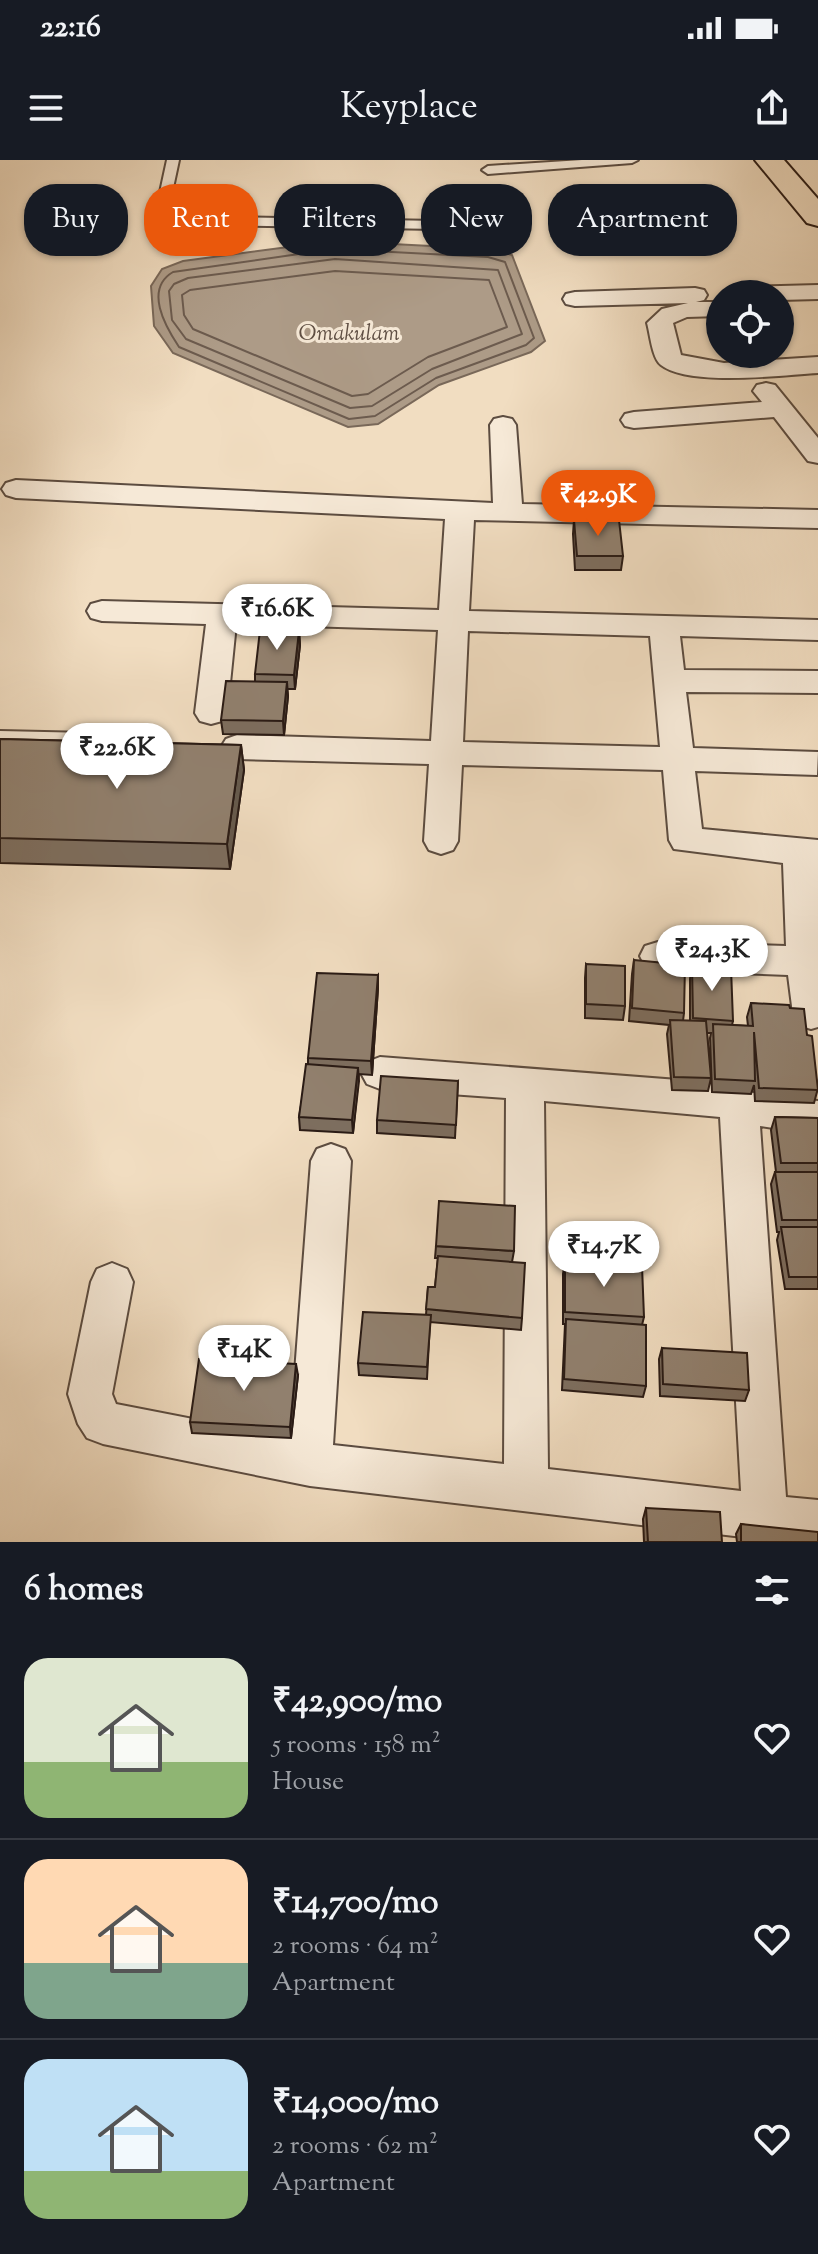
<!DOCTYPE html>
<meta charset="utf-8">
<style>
:root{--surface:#171b24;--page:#20242c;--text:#f1f3f6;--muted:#9ea1a6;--line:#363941;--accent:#ea580c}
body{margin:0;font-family:"Sorts Mill Goudy",serif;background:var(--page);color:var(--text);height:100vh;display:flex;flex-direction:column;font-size:30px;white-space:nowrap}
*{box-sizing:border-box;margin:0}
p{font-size:26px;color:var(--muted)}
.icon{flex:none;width:44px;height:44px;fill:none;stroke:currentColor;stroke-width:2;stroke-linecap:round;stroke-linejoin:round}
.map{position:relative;height:1382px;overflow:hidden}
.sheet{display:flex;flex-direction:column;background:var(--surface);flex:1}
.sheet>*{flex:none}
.guide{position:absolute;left:24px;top:24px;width:770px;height:72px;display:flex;gap:16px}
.tools{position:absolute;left:706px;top:120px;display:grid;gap:16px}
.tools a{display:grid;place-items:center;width:88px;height:88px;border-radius:50%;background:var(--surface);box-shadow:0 2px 6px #0004;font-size:40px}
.price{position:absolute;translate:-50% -68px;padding:0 18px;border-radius:28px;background:#fff;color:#222;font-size:26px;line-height:52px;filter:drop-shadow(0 2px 4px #0008)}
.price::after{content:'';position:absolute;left:50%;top:48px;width:24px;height:18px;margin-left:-12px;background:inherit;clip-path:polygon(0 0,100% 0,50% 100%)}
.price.active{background:var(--accent);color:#fff}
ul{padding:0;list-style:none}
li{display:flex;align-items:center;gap:24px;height:200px;padding:0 24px}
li+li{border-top:2px solid var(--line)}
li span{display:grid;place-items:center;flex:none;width:224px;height:160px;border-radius:24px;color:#555}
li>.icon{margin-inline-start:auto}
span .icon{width:96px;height:96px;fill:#fffc;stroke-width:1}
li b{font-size:34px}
h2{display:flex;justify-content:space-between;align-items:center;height:96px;padding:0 24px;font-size:34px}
.tag{padding:0 28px;border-radius:32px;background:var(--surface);box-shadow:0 2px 6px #0004;font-size:28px;line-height:72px}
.tag.active{background:var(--accent);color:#fff}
.status{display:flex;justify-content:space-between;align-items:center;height:56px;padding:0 40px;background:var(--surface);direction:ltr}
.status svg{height:22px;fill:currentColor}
header{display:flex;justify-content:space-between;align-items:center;height:104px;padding:0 24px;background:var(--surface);font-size:36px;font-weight:600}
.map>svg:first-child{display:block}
.water{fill:#ad9b87;stroke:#796859;stroke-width:2}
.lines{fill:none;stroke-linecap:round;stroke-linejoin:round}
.shore{stroke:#6c5b4e;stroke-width:2}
.lane-casing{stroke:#5c4c40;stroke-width:4}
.street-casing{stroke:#5c4c40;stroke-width:4}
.primary-casing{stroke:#2a1b15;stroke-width:4}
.lane{fill:#f6e9d7;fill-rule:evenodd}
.street{fill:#f6e9d7;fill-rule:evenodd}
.primary{fill:#f1ddc1;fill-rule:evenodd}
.wall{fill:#7d6e5f;stroke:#2a1b15;stroke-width:2}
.shaded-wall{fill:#665a4d;stroke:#2a1b15;stroke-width:2}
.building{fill:#91806e;stroke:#2a1b15;stroke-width:2}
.labels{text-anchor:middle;stroke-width:6;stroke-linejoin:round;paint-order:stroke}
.far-water-label{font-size:22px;font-style:italic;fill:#5e4e43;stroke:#f6e9d7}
</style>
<div class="status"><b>22:16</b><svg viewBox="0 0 49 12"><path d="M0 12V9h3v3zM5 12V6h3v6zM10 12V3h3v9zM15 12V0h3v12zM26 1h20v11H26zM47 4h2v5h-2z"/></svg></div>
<header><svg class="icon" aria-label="menu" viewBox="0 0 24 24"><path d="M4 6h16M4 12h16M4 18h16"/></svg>Keyplace<svg class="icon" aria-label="share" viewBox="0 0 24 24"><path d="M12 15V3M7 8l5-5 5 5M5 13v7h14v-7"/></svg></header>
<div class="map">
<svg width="818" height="1382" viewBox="0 0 818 1382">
<rect width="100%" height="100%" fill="#f1ddc1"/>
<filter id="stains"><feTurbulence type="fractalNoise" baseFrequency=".0025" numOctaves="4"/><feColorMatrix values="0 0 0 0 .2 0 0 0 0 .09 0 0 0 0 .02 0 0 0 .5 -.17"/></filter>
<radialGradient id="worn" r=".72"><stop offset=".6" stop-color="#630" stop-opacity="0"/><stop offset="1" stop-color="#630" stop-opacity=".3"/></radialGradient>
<path class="water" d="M334 81 489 89 512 95 545 181 531 192 439 225 378 264 348 267 173 193 154 166 151 126 162 109 183 101Z"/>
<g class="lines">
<path class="shore" d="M334 89 488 97 505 102 534 178 526 185 436 218 375 256 349 259 179 187C165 166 144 129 173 112Z
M335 99 498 110 522 174 432 209 372 246 350 248 186 179 172 160 169 131 174 124 188 118Z
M335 111 489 120 507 167 428 197 368 234 352 236 193 169 184 155 182 135 190 130Z"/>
<g class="lane-casing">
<path id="lane" d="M167 0H179L167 56 437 61 443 65 437 69 160 64 154 60Z
M582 0H638L632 3 488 14 482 10 488 6Z
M0 571 89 573 97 579 89 585 0 583Z"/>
</g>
<g class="street-casing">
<path id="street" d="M818 125V139L780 140V134H733L736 129 745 127Z
M695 128 704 130 707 135 704 140 696 142H720V156L687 157 673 163 681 195 724 203 818 197V213C783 215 689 227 661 205 652 198 650 173 647 163L662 149 688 143 575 146 566 144 563 139 566 134 575 132Z
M766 223 775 225 818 278V303L808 301 774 257 634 268 625 266 621 260 625 254 634 252 762 242 753 231 757 225Z
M503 257 512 259 516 265 522 344 818 350V368L474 360 469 451 818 460V480L680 476 684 510 818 511V533L686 532 693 588 818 592 817 615 695 611 702 669 818 680V867L811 869 798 865 793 854 788 815 658 810 645 806 640 796 645 786 658 782 786 786 783 703 674 689 669 680 663 610 462 605 458 681 453 690 441 694 429 690 424 681 429 604 237 599 226 595 221 587 226 579 237 575 431 581 438 470 236 464 227 553 222 561 211 564 200 561 195 553 206 464 102 461 91 458 87 451 91 444 102 441 439 450 445 359 16 338 6 335 2 329 6 323 16 320 493 343 490 265 494 259ZM468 471 650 476 660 587 463 582Z
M380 897 717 923 739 931 818 941V975L760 966 786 1337 818 1340V1382H785L310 1326 103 1284 87 1278 78 1264 68 1234 91 1122 97 1109 112 1103 127 1109 133 1122 112 1234 116 1244 290 1278 311 1001 317 989 331 984 345 989 351 1001 333 1285 504 1304 506 938 380 929 367 924 361 913 367 902ZM544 941 720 957 741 1331 548 1309Z"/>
</g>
<g class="primary-casing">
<path id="primary" d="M755 0H784L818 39V66L807 63Z"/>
</g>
<use href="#lane" class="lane"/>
<use href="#street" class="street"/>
<use href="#primary" class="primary"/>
</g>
<path class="wall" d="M574 360 623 396 621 410H575L573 374Z
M299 471 300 485 295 529H287L288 536 284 575 223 574 221 560 255 521V514Z
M0 579 241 585 244 610 230 709 0 703Z
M634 800 684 853 683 861H690V819L692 805 733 861 732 865 748 866 747 857 751 843 790 848 807 875 818 928 814 943 755 941 754 925 751 934 712 932 710 878 711 873H707L711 918 708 931 672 930 667 874 669 865 629 861 632 814Z
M586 804 625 846 623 860 585 858V818Z
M378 815V828L372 915 359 914 353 973 300 970 299 957 308 904V898Z
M458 921 455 978 377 973V960Z
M775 957 818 958V1129H785L777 1080 779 1072H777L771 1024 775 1012H776L771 970Z
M436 1086 514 1091 512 1102 522 1158 521 1170 430 1162 427 1219 359 1215 358 1203 426 1155 428 1127H435L438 1098H435Z
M565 1101 644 1157 642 1165 646 1226 643 1237 562 1230 565 1164H563V1114Z
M662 1188 749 1230 745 1241 660 1236 659 1199Z
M298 1215 291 1278 192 1273 190 1262Z
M646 1348 722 1382H644L643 1359Z
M741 1364 818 1382H737L736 1374Z"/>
<path class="shaded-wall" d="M299 471 300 485 295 529 294 515Z
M287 522 288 536 284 575 283 561Z
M241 585 244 610 230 709 227 684Z
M378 815V828L372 915 371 901Z
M358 908 359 921 353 973 352 960Z
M296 1204 298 1215 291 1278 290 1267Z"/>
<path class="building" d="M574 360H619L623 396H577Z
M260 470 299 471 294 515 255 514Z
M226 521 287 522 283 561 221 560Z
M0 579 241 585 227 684 0 678Z
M634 800 685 805 684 853 632 848Z
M586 804 625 806V846L586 844Z
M692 805 731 808 733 861 693 858Z
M317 813 378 815 371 901 308 898Z
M751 843 789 845 790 848 804 849 807 875 812 876 818 930 759 928 754 872 755 921 715 919 713 864 753 866Z
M670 860 706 861 711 918 674 917Z
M306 904 358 908 352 960 299 957Z
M381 916 458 921 456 965 377 960Z
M775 957 818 958V1003H781Z
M775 1012H818V1060H782Z
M439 1041 515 1046 514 1091 436 1086Z
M781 1067H818V1117H789Z
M438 1096 525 1103 522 1158 426 1149 428 1127H435Z
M565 1101 642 1106 644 1157 565 1152Z
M363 1152 431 1155 427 1207 358 1203Z
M566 1159 646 1165V1226L564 1219Z
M662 1188 747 1193 749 1230 663 1224Z
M199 1199 296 1204 290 1267 190 1262Z
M646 1348 720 1352 722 1382H648Z
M741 1364 818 1372V1382H741Z"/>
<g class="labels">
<g class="far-water-label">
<text x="349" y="180">Omakulam</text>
</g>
</g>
<rect width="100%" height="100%" filter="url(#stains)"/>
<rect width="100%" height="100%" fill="url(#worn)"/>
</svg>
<div class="tools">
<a><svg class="icon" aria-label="locate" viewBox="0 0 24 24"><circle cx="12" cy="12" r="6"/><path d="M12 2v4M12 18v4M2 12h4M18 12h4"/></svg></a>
</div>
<b class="price active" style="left:598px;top:378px">₹42.9K</b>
<b class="price" style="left:277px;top:492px">₹16.6K</b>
<b class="price" style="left:117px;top:631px">₹22.6K</b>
<b class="price" style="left:712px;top:833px">₹24.3K</b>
<b class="price" style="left:604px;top:1129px">₹14.7K</b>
<b class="price" style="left:244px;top:1233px">₹14K</b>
<div class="guide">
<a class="tag">Buy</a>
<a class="tag active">Rent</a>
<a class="tag">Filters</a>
<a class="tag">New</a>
<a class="tag">Apartment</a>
</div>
</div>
<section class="sheet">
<h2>6 homes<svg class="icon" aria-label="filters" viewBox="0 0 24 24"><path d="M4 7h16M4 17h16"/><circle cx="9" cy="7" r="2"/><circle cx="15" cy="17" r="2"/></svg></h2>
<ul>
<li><span style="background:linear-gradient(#dfe7d0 65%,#8fb573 0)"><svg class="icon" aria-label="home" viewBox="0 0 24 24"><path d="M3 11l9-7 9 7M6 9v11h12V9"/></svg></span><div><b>₹42,900/mo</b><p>5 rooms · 158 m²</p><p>House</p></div><svg class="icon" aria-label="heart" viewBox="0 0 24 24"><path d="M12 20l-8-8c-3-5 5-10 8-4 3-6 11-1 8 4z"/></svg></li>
<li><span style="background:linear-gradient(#ffd9b3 65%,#7fa58c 0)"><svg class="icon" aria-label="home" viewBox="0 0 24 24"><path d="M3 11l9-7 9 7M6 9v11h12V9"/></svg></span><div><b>₹14,700/mo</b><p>2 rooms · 64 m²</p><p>Apartment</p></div><svg class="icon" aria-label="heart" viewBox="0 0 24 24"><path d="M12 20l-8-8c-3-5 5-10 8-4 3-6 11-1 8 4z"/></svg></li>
<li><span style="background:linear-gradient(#bfe0f5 70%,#8fb573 0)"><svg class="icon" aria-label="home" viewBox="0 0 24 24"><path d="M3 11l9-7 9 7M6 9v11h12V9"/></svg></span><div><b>₹14,000/mo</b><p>2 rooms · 62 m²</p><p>Apartment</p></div><svg class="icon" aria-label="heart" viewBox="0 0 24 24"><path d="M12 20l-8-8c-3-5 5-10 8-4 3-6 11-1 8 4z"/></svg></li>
</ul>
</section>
